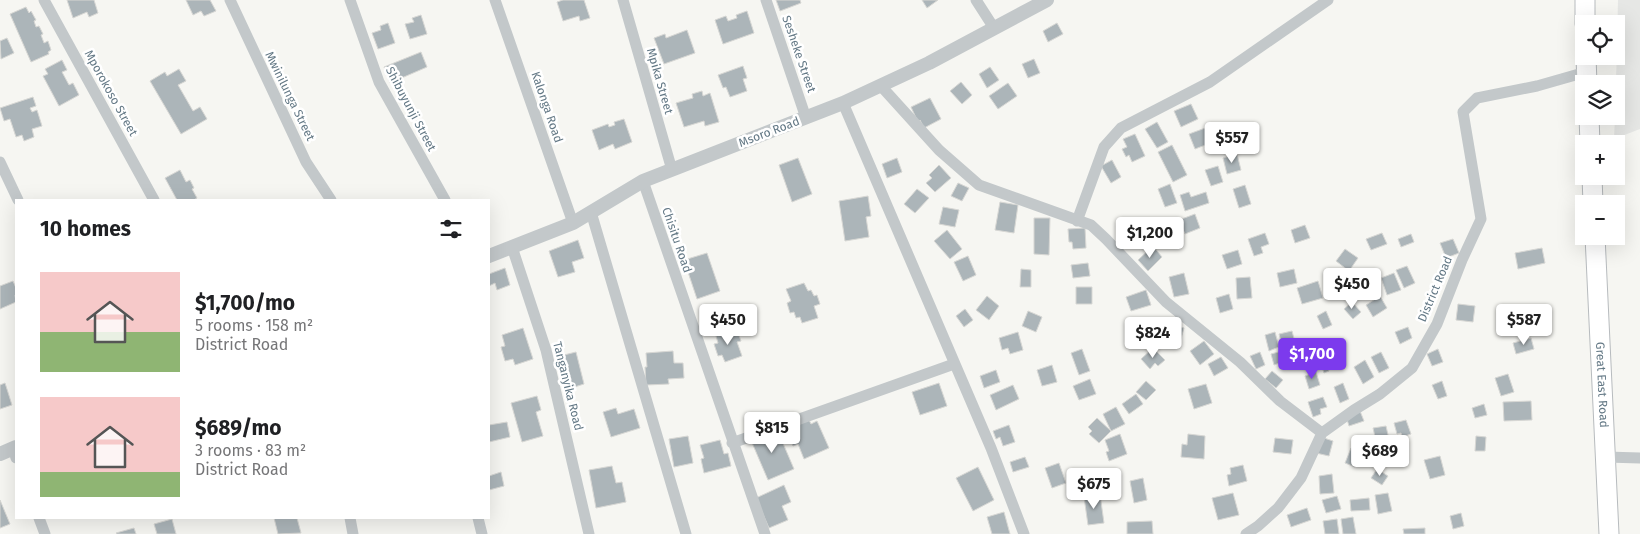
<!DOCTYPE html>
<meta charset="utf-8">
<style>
:root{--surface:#fff;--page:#f2f2f2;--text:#202124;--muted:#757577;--accent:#7c3aed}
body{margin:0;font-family:"Fira Sans",sans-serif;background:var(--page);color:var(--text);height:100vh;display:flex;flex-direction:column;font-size:19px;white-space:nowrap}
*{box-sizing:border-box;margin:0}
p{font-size:16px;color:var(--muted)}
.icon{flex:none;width:28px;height:28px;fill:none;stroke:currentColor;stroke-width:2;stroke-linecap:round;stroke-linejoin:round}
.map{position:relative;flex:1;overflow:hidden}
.side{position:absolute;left:15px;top:199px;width:475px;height:320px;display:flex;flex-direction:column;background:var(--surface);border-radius:0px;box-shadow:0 5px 20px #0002}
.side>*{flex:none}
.controls{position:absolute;left:1575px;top:15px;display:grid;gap:10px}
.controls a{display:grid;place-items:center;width:50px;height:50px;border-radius:0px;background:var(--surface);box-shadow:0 5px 20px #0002;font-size:25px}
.price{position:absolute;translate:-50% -42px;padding:0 11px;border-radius:5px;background:#fff;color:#222;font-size:16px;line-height:32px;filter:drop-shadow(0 1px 2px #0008)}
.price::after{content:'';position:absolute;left:50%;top:30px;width:15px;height:11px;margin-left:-8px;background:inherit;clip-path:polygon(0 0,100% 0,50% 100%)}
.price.active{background:var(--accent);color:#fff}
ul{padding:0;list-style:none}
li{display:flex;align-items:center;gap:15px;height:125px;padding:0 25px}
li span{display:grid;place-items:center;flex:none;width:140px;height:100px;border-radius:0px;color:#555}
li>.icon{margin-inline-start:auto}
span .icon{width:60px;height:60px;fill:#fffc;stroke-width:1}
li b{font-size:21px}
h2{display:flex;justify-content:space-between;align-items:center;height:60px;padding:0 25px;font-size:21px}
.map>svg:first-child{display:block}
.built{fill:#e6e7e5}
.building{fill:#acb5b9;stroke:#d7d7d4}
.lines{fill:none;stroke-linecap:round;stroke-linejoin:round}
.trunk-casing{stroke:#b7bbbe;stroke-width:21}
.minor{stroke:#c3c8ca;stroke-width:11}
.tertiary{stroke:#c3c8ca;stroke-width:14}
.trunk{stroke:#fff;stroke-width:19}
.labels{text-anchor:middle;stroke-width:5;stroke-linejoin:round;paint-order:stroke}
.street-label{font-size:12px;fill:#637885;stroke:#fff}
</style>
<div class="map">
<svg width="1640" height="534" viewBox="0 0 1640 534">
<rect width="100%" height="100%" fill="#f6f6f2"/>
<path class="built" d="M1618 0H1640V129L1614 139 1615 116H1616V84Z"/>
<path class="building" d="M67 0H94L98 13 89 17 87 12 73 18Z
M186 0H210L216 11 204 16 201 11 193 15Z
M563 0H584L590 18 580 21 579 16 563 21 557 2Z
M776 0H800L801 3 780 11Z
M922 0H938L927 8Z
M26 7 29 13 31 11 36 20 34 21 36 27 39 26 43 34 41 35 44 43 48 41 51 50 48 52 49 54 31 62 10 14Z
M747 11 754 33 723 44 715 20 726 16 728 21 737 18 736 15Z
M421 15 427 34 410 39 405 24 414 22 412 18Z
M388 23 395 43 378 49 372 33 381 30 380 26Z
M1057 23 1063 34 1048 42 1043 31Z
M687 30 695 53 664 64 654 38 665 34 666 38Z
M7 38 14 53 1 59 0 41Z
M421 52 427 67 390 83 384 67Z
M1034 59 1040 73 1028 78 1022 64Z
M62 60 67 70 62 72 69 85 73 83 79 95 59 106 43 76 48 74 45 69Z
M743 66 747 78 743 79 747 91 730 97 726 87 723 88 718 75Z
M990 67 999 80 987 88 979 74Z
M179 69 186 81 178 85 193 111 200 107 207 119 181 134 150 81 165 72 167 76Z
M961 82 972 95 962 104 950 91Z
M1008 83 1017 96 998 109 989 96Z
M702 91 703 96 710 93 719 122 705 126 704 121 684 127 676 103 693 98 692 94Z
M33 97 36 106 30 108 32 112 37 110 42 126 32 129 34 137 24 141 22 135 16 137 10 119 4 121 0 108Z
M930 98 941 119 924 128 920 120 918 122 911 107Z
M1191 104 1198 119 1181 127 1174 111Z
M624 119 632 142 615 149 613 144 599 150 592 130 608 124 609 127 615 125 614 122Z
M1157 122 1168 142 1157 148 1145 129Z
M1216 124 1221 139 1195 149 1189 134Z
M1135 134 1145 156 1132 162 1129 155 1126 157 1122 149 1127 147 1123 139Z
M1172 145 1187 175 1173 182 1158 152Z
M1237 154 1241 170 1227 174 1223 158Z
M798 158 812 194 792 202 779 165Z
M897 158 902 172 887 178 882 164Z
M1112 160 1121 177 1111 183 1101 166Z
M939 165 951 178 935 192 926 183 932 178 929 175Z
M1218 166 1223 182 1211 186 1205 170Z
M180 170 186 182 190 180 194 188 192 189 197 198 194 200H177L165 178Z
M958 183 969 188 962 201 951 196Z
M1170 184 1177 203 1165 207 1158 189Z
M1245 185 1251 204 1239 208 1233 189Z
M917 189 929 198 915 213 904 204Z
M1189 192 1191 197 1206 192 1209 203 1185 211 1180 195Z
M868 196 871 216 866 217 869 237 845 241 839 201Z
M1000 202 1018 205 1014 233 995 230Z
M943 207 959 210 955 227 939 224Z
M1195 214 1200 228 1185 234 1179 220Z
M1034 218H1050L1049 255 1034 254Z
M1165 222 1171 240 1161 243 1155 226Z
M1305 225 1310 238 1295 243 1291 230Z
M1085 228 1086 248 1073 249 1072 242H1069L1068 229Z
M947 230 962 249 950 259 934 241Z
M1265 233 1269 244 1261 247 1263 253 1254 256 1248 239Z
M1382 233 1387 244 1371 250 1366 239Z
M1411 234 1414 242 1401 247 1398 239Z
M1453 239 1459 253 1446 258 1440 243Z
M578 240 584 258 572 262 575 272 558 277 549 251Z
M1153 246 1162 257 1148 271 1138 260Z
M1542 248 1545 263 1518 269 1515 253Z
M1345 249 1358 258 1349 271 1336 261Z
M1238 250 1242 264 1227 269 1222 255Z
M707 253 720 291 697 299 684 260Z
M968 256 976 275 963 281 954 262Z
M1088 263 1090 276 1073 278 1071 265Z
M1407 266 1415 283 1404 288 1396 270Z
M505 268 510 285 497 290 495 283 489 286V274Z
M1021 269 1031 270V287H1020Z
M1294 269 1297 283 1280 287 1277 273Z
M1184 273 1189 294 1174 297 1169 277Z
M1394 273 1401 290 1387 295 1381 278Z
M1250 277 1252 298 1237 299 1236 278Z
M13 281 16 288V294L15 295 16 302 0 309V286Z
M1318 281 1323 298 1302 304 1297 288Z
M804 283 808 291 811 290 814 296 817 295 820 304 814 306 818 318 802 323 800 317 796 318 794 312 790 313 787 303 791 301 786 289Z
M1076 287H1092V304H1076Z
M1146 290 1151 305 1131 311 1126 297Z
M1229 294 1233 309 1220 313 1216 298Z
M987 296 999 306 989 320 976 310Z
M1380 296 1387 308 1373 317 1366 305Z
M1352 302 1361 312 1353 319 1344 309Z
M1458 304 1475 306 1473 322 1456 320Z
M965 309 973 320 964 327 956 316Z
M1028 311 1042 317 1036 332 1022 326Z
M1326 311 1332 325 1323 329 1317 316Z
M1173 325 1184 328 1179 346 1168 343Z
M1408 327 1412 338 1400 344 1395 332Z
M523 328 533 359 515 365 513 359 505 361 501 347 505 346 502 335Z
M732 330 734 335 738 333 741 341 737 342 742 356 725 362 722 355 718 356 714 344 718 343 716 336Z
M1292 331 1296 346 1283 349 1279 334Z
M1018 332 1023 350 1010 354 1008 348 1002 350 999 338Z
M1275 332 1279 347 1269 351 1265 335Z
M1531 338 1534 349 1516 354 1513 343Z
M1204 341 1214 354 1200 365 1190 351Z
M1153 348 1165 360 1158 366 1155 363 1150 369 1141 359Z
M1082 349 1090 371 1079 375 1071 353Z
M1438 349 1443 362 1432 366 1427 354Z
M673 351 674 363H683L684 378 668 379 669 384 646 385 645 367H647L646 353Z
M1282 351 1285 361 1274 365 1271 354Z
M576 352 584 384 565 390 556 357Z
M1260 352 1265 365 1256 369 1250 356Z
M1381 352 1389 368 1379 373 1371 357Z
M1323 354 1329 371 1324 373 1322 367 1317 368 1313 358Z
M1221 357 1228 368 1214 376 1208 364Z
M1365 360 1374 377 1363 384 1354 367Z
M1052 365 1057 382 1042 386 1037 370Z
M996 370 1000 382 984 388 980 376Z
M1272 371 1283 380 1276 388 1265 379Z
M1316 372 1320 385 1309 389 1305 376Z
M1508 374 1514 392 1501 396 1495 378Z
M1090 379 1096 394 1079 400 1073 386Z
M1146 381 1156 390 1146 400 1136 392Z
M1442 381 1447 396 1438 399 1432 385Z
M5 383 12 405 0 409V385Z
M939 383 947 406 920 415 912 392Z
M1343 383 1349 399 1340 403 1334 387Z
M1206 384 1212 403 1194 409 1188 389Z
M1013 385 1019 399 996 410 990 395Z
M1136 394 1143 404 1129 414 1122 404Z
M537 396 541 410 536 412 543 436 522 442 511 403Z
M1323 397 1327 407 1320 409 1321 414 1313 417 1308 402Z
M1531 401 1532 420 1504 421 1503 402Z
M1484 404 1487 415 1475 418 1472 408Z
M1116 407 1125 424 1111 431 1103 414Z
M616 408 618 414 634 409 640 428 611 437 603 412Z
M1360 411 1364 421 1349 426 1346 416Z
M1097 418 1111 431 1099 443 1089 434 1092 431 1088 427Z
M809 420 811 424 817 421 829 448 804 459 798 444 793 446 786 430Z
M1406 420 1411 434 1402 437 1401 433 1397 434 1394 423Z
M507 422 510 437 489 442V425Z
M1009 425 1015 442 1003 446 1000 437 996 439 993 431Z
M1386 426 1391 448 1378 450 1373 428Z
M776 427 794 469 768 480 750 438Z
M1120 434 1127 454 1109 461 1106 452 1109 451 1105 440Z
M1188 434 1205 436 1204 459 1181 457 1182 444 1187 445Z
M688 436 693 463 674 467 669 439Z
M1476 436 1486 437 1485 451H1475Z
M1321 437 1333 441 1329 456 1316 453Z
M1275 438 1293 440 1291 454 1273 452Z
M720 440 724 454 728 453 731 466 704 473 701 459 704 458 700 445Z
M1351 448 1360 451 1355 467 1345 463Z
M1440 456 1445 475 1430 479 1424 460Z
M1025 457 1029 467 1013 472 1010 462Z
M1059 463 1066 483 1052 488 1045 468Z
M1243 465 1247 481 1229 486 1227 475 1231 474 1230 468Z
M612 466 616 483 622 482 626 502 596 508 589 470Z
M978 467 994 500 973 511 956 478Z
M1377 469 1388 476 1382 485 1371 478Z
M501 472 504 486 489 490V476Z
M1332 474 1334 493 1320 494 1319 476Z
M1143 478 1147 500 1134 503 1130 481Z
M784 485 791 502 782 506 788 520 769 528 756 498Z
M1233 493 1239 515 1218 520 1212 498Z
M1388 493 1392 511 1378 514 1375 495Z
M1100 494 1104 523 1088 525 1084 497Z
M1337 496 1341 509 1326 513 1322 500Z
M1369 498 1370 510 1351 511 1350 500Z
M0 500 10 524 0 528Z
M1307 508 1311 520 1291 527 1287 515Z
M1004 512 1010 534H992L987 517Z
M1461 513 1464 526 1453 529 1450 516Z
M1353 517 1356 534H1343L1341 519Z
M274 518H297L301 533 278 534Z
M172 519 176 534H157L154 524Z
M1337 519 1339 534H1325L1323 521Z
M1152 521 1153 534H1127V522Z
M134 528 136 534H117L116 533Z
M1425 528V534H1404L1403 529Z"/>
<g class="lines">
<g class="trunk-casing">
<g id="trunk">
<path d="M1585 0V24"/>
<path d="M1586 56 1587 84"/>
<path d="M1589 116 1590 144"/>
<path d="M1592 176 1593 204"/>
<path id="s1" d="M1595 236 1609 534"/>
</g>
</g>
<path class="minor" d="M44 0 154 200
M230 0 306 162 331 200
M350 0 379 82 445 200
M495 0 573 223
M623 0 672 170
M766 0 806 118
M976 0 994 28
M881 86 939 150 979 185 1091 225 1106 239 1166 302 1240 362 1280 401 1322 433
M843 103 991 448 1024 534
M0 162 18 200
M643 181 765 534
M591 212 686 534
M1077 221 1104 147 1121 128 1210 82 1328 0
M512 247 546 350 589 534
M732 443 954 364
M13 448 16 458
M1606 457 1640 458
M39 518 45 534
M350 518 353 534
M478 518 482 534
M1246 534 1258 526 1278 508 1301 478 1322 433 1354 410 1380 394 1412 368 1437 324 1462 260 1481 219 1463 112 1477 98 1537 86 1586 72"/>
<path class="tertiary" d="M489 256 573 223 643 181 843 103 929 63 1047 0
M0 454 16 447"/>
<use href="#trunk" class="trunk"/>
</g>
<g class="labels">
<g class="street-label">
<text transform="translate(799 54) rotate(71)" y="4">Sesheke Street</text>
<text transform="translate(660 81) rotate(74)" y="4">Mpika Street</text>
<text transform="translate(111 93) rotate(61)" y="4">Mporokoso Street</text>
<text transform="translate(290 96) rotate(64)" y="4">Mwinilunga Street</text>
<text transform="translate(547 107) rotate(71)" y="4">Kalonga Road</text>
<text transform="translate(411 109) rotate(62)" y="4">Shibuyunji Street</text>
<text transform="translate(769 132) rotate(-21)" y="4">Msoro Road</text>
<text transform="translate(677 240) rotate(71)" y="4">Chisitu Road</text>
<text transform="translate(1435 289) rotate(-67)" y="4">District Road</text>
<text dy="4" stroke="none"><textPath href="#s1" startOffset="149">Great East Road</textPath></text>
<text transform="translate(568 386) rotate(76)" y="4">Tanganyika Road</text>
</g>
</g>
</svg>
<div class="controls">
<a><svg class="icon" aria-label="locate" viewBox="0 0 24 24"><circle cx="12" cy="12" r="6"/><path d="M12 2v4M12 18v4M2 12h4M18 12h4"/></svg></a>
<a><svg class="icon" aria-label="layers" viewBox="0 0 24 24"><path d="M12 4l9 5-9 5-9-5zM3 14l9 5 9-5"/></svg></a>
<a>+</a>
<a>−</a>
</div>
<b class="price" style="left:1232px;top:164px">$557</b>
<b class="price" style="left:1150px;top:259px">$1,200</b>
<b class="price" style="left:1352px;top:310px">$450</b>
<b class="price" style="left:728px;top:346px">$450</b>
<b class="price" style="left:1524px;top:346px">$587</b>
<b class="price" style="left:1153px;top:359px">$824</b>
<b class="price active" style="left:1312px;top:380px">$1,700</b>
<b class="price" style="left:772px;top:454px">$815</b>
<b class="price" style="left:1380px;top:477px">$689</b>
<b class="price" style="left:1094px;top:510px">$675</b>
<section class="side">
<h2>10 homes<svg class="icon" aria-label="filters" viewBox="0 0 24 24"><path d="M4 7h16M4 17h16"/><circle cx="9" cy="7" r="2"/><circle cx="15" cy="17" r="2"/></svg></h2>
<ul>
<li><span style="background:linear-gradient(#f6c9c9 60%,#8fb573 0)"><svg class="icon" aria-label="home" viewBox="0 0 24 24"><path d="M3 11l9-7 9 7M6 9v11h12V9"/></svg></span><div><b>$1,700/mo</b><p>5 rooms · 158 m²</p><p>District Road</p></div></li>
<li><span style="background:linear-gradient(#f6c9c9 75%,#8fb573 0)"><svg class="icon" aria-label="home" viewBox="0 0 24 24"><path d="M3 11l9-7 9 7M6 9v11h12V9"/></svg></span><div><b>$689/mo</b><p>3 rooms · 83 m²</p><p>District Road</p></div></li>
</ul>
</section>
</div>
